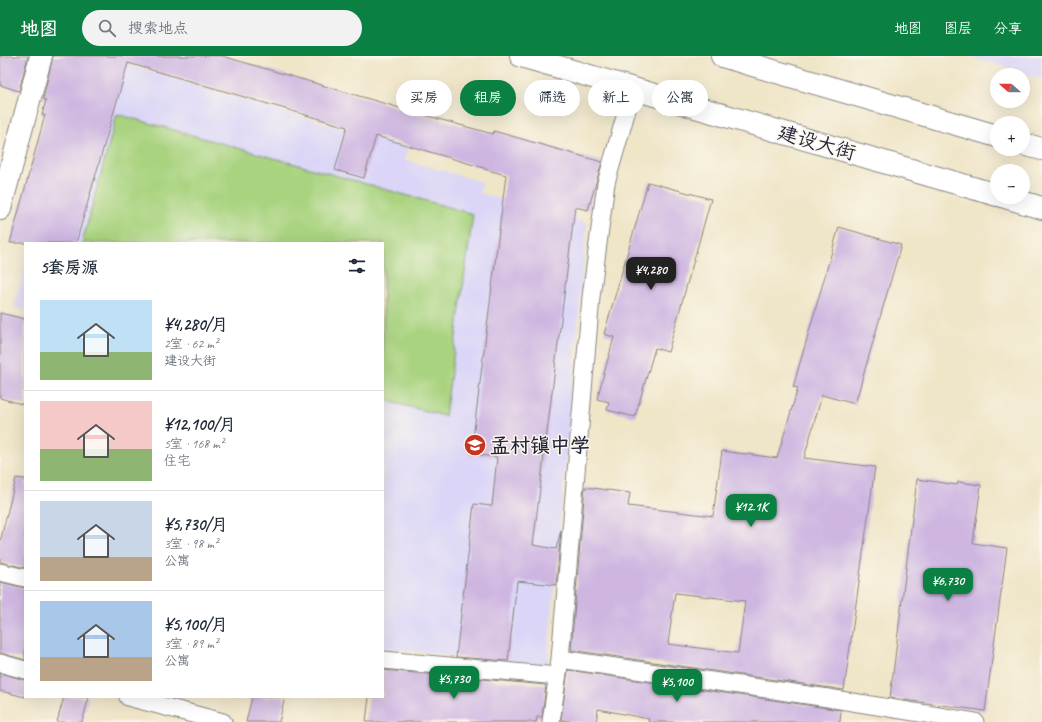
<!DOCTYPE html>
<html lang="zh">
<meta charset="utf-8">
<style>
:root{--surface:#fff;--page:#f2f2f3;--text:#1f2937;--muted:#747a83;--line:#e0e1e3;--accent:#0b8043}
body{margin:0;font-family:Caveat,"LXGW WenKai TC",sans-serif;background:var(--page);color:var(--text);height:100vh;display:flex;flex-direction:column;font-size:15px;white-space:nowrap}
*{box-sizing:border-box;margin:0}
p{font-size:13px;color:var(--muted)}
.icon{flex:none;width:22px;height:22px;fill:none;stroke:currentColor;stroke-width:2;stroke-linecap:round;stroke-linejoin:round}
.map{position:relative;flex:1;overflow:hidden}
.sheet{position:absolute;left:24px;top:186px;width:360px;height:456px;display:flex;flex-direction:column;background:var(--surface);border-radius:0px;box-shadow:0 4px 16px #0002}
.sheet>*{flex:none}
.guide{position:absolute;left:396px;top:24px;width:380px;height:36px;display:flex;gap:8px}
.needle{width:26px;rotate:291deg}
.controls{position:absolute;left:990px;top:12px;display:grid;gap:8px}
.controls a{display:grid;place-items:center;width:40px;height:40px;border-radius:50%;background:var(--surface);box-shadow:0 4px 16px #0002;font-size:20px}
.price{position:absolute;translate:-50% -34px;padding:0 9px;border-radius:8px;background:var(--accent);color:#fff;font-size:13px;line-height:26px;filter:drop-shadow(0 1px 2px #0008)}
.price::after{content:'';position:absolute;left:50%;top:24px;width:12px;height:9px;margin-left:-6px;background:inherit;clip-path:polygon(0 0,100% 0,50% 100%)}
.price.current{background:#222;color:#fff}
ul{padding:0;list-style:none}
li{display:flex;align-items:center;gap:12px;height:100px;padding:0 16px}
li+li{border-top:1px solid var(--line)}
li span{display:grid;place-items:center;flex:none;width:112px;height:80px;border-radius:0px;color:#555}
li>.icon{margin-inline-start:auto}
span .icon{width:48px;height:48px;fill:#fffc;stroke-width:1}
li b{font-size:17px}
h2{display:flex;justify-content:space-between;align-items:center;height:48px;padding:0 16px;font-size:17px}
.tag{padding:0 14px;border-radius:18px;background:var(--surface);box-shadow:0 4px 16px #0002;font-size:14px;line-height:36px}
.tag.current{background:var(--accent);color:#fff}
header{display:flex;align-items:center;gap:24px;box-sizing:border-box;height:56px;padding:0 20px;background:var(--accent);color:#fff}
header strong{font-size:19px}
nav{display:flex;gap:22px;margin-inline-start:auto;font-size:14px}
.search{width:280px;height:36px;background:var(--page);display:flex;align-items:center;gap:10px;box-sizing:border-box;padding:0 14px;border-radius:22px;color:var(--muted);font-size:15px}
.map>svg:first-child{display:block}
.built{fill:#dbd6f7}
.green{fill:#a9d37f;stroke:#667a5d}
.building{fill:#ceb6e1;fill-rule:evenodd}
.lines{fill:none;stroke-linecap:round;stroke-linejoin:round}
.lane-casing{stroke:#888481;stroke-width:19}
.street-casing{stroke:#888481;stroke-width:24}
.primary-casing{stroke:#888481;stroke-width:24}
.lane{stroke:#fff;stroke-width:17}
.street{stroke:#fff;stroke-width:22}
.primary{stroke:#fff;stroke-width:22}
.labels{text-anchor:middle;stroke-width:3;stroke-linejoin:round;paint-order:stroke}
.street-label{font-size:20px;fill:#22223b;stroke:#fbf7ec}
.poi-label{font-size:20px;font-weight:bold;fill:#22223b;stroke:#fbf7ec;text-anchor:start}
</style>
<header>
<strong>地图</strong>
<div class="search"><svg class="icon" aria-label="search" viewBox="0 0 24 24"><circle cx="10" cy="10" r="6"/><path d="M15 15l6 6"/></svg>搜索地点</div>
<nav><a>地图</a><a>图层</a><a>分享</a></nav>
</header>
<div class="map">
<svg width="1042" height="666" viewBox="0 0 1042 666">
<rect width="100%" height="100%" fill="#fbf7ec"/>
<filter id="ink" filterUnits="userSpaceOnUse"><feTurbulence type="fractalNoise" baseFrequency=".025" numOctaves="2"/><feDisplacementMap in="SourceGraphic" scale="8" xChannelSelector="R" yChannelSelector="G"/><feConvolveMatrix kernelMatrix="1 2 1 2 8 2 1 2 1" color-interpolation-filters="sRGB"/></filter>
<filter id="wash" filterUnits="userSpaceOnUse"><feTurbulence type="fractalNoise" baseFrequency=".012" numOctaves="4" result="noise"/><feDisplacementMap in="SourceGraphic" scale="16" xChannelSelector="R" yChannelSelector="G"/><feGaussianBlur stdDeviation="0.9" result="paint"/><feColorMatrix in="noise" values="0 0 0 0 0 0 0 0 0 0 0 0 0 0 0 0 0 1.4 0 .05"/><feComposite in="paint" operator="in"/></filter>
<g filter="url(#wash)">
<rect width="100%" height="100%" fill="#efe5c7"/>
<path class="built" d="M968 0H1042V23Z
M81 8 124 21 128 9 408 92 405 104 482 126 479 137 587 167 547 612 383 591V187H31Z
M25 210V254L14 251Z"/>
<path class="green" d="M117 58 473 158 445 360 383 344V187H82Z"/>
<g id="blocks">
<path class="building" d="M0 0H28L19 35 0 29Z
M53 0H222L424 59 493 78 494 75 602 106 588 154 575 151 533 489 556 493 561 474 556 529 517 525 508 605 456 601 474 448 492 450 497 401 471 398 506 119 484 113V112L376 80 364 122 335 114 347 71 128 7 76 187H10L45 59H42L46 44 43 43Z
M648 126 711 143 668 296 655 292 635 361 607 354 609 346 597 343 614 281 604 278Z
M839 171 901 189 855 348 822 339 804 402 875 411 844 634 571 594 585 431 630 437 628 450 713 460 722 395 777 402 798 332 793 331ZM675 537 745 545 738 597 668 588Z
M0 257 25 263V349L0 342Z
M16 422 25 423V512L0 506V486Z
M917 423 957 429 958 426 981 429 973 487 1007 492 985 655 890 642Z
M0 526 25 532V604L0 597Z
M383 614 546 629 542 661H537L536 666H366L369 641H383Z
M568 614 841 654 840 666H648L649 663 598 653 596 666H575L561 664Z
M0 617 25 624V641L0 635Z
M64 641H89L82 666H57Z
M252 641H285L279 666H246Z"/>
</g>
</g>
<g filter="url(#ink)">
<use href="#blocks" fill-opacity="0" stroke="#888481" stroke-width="1"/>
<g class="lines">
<g class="lane-casing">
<path id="lane" d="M0 516 25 522
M560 603 828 642 975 666
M383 604 557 620
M0 607 25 614
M128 641 223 666
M551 666 560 603 591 241 606 127 633 33"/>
</g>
<g class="street-casing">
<path id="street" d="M0 153 41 0"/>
</g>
<g class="primary-casing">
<path id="primary" d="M521 0 997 139
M722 0 997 80
M1023 88 1042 93
M1005 141 1042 152"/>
</g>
<use href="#lane" class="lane"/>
<use href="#street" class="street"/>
<use href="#primary" class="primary"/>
</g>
</g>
<defs>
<g id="school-disc" transform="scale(1.15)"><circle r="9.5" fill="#c8321e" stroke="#fbf7ec"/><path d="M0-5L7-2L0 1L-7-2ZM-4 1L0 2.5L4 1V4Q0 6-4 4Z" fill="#fff"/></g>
</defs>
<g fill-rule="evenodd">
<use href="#school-disc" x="475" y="389"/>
</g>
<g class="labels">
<g class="street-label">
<text transform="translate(817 86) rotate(16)" y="7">建设大街</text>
</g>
<g class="poi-label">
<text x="490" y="396">孟村镇中学</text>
</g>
</g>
</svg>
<div class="controls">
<a><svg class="needle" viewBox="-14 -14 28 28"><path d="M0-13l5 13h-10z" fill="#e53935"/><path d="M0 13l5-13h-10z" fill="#747a83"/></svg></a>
<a>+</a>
<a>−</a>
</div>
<b class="price current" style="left:651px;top:235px">¥4,280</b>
<b class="price" style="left:751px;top:472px">¥12.1K</b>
<b class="price" style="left:948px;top:546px">¥6,730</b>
<b class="price" style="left:454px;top:644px">¥5,730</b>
<b class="price" style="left:677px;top:647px">¥5,100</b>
<div class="guide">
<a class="tag">买房</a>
<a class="tag current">租房</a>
<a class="tag">筛选</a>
<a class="tag">新上</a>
<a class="tag">公寓</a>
</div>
<section class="sheet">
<h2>5套房源<svg class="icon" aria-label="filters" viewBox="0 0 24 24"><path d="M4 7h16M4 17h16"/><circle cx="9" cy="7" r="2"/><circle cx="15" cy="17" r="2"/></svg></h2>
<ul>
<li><span style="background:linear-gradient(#bfe0f5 65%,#8fb573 0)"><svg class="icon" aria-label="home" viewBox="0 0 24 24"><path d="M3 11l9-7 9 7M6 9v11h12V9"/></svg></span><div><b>¥4,280/月</b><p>2室 · 62 m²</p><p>建设大街</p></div></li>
<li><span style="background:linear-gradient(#f6c9c9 60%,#8fb573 0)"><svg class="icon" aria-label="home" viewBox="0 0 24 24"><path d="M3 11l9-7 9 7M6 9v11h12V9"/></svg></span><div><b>¥12,100/月</b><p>5室 · 168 m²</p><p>住宅</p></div></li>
<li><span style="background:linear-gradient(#c9d6e8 70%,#b9a48a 0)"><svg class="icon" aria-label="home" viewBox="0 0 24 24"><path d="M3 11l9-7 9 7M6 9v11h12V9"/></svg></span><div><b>¥5,730/月</b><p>3室 · 98 m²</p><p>公寓</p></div></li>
<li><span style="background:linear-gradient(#a9c7e8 70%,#b9a48a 0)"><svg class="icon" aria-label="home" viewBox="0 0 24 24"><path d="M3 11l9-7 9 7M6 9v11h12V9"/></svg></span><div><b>¥5,100/月</b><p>3室 · 89 m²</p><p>公寓</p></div></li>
</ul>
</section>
</div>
